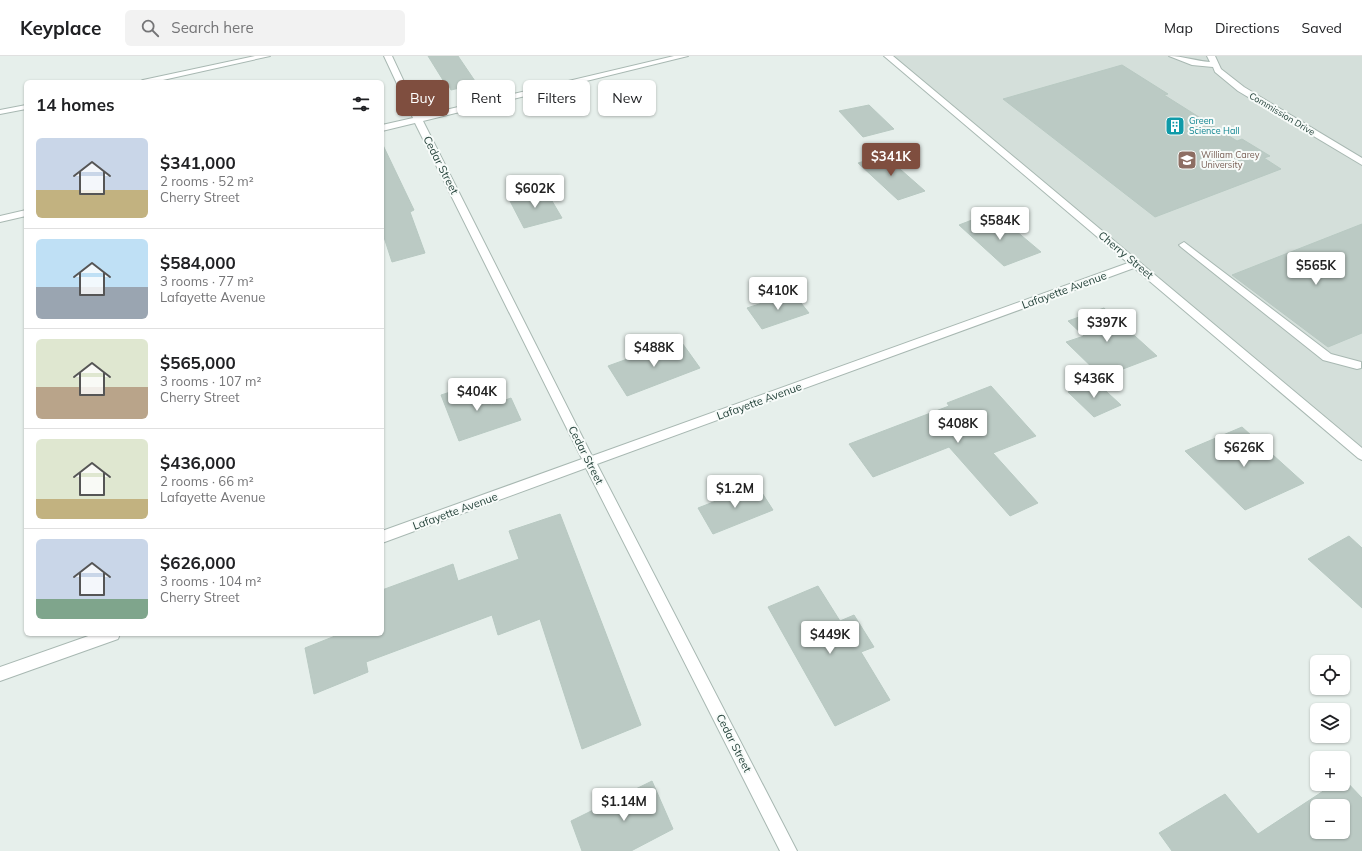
<!DOCTYPE html>
<meta charset="utf-8">
<style>
:root{--surface:#fff;--page:#f2f2f2;--text:#202124;--muted:#757577;--line:#e0e0e0;--accent:#7f4e3f}
body{margin:0;font-family:Mulish,sans-serif;background:var(--page);color:var(--text);height:100vh;display:flex;flex-direction:column;font-size:15px;white-space:nowrap}
*{box-sizing:border-box;margin:0}
p{font-size:13px;color:var(--muted)}
.icon{flex:none;width:22px;height:22px;fill:none;stroke:currentColor;stroke-width:2;stroke-linecap:round;stroke-linejoin:round}
.map{position:relative;flex:1;overflow:hidden}
.panel{position:absolute;left:24px;top:24px;width:360px;height:556px;display:flex;flex-direction:column;background:var(--surface);border-radius:6px;box-shadow:0 1px 3px #0004}
.panel>*{flex:none}
.top-card{position:absolute;left:396px;top:24px;width:380px;height:36px;display:flex;gap:8px}
.buttons{position:absolute;left:1310px;top:599px;display:grid;gap:8px}
.buttons a{display:grid;place-items:center;width:40px;height:40px;border-radius:6px;background:var(--surface);box-shadow:0 1px 3px #0004;font-size:20px}
.price{position:absolute;translate:-50% -34px;padding:0 9px;border-radius:4px;background:#fff;color:#222;font-size:13px;line-height:26px;filter:drop-shadow(0 1px 2px #0008)}
.price::after{content:'';position:absolute;left:50%;top:24px;width:12px;height:9px;margin-left:-6px;background:inherit;clip-path:polygon(0 0,100% 0,50% 100%)}
.price.on{background:var(--accent);color:#fff}
ul{padding:0;list-style:none}
li{display:flex;align-items:center;gap:12px;height:100px;padding:0 12px}
li+li{border-top:1px solid var(--line)}
li span{display:grid;place-items:center;flex:none;width:112px;height:80px;border-radius:6px;color:#555}
li>.icon{margin-inline-start:auto}
span .icon{width:48px;height:48px;fill:#fffc;stroke-width:1}
li b{font-size:17px}
h2{display:flex;justify-content:space-between;align-items:center;height:48px;padding:0 12px;font-size:17px}
.tag{padding:0 14px;border-radius:6px;background:var(--surface);box-shadow:0 1px 3px #0004;font-size:14px;line-height:36px}
.tag.on{background:var(--accent);color:#fff}
header{display:flex;align-items:center;gap:24px;box-sizing:border-box;height:56px;padding:0 20px;background:var(--surface);border-bottom:1px solid var(--line)}
header strong{font-size:19px}
nav{display:flex;gap:22px;margin-inline-start:auto;font-size:14px}
.search{width:280px;height:36px;background:var(--page);display:flex;align-items:center;gap:10px;box-sizing:border-box;padding:0 14px;border-radius:6px;color:var(--muted);font-size:15px}
.map>svg:first-child{display:block}
.built{fill:#d4dfda}
.building{fill:#bbcac4;stroke:#b8c9c2;fill-rule:evenodd}
.lines{fill:none;stroke-linecap:round;stroke-linejoin:round}
.minor-casing{stroke:#a8b8b2;stroke-width:2}
.minor{fill:#fff;fill-rule:evenodd}
.labels{text-anchor:middle;stroke-width:4;stroke-linejoin:round;paint-order:stroke}
.far-street-label{font-size:9px;fill:#24423a;stroke:#f7fbf9}
.far-culture-label{font-size:9px;fill:#0d838f;stroke:#f7fbf9;text-anchor:start}
.far-education-label{font-size:9px;fill:#785e54;stroke:#f7fbf9;text-anchor:start}
.street-label{font-size:11px;fill:#24423a;stroke:#f7fbf9}
</style>
<header>
<strong>Keyplace</strong>
<div class="search"><svg class="icon" aria-label="search" viewBox="0 0 24 24"><circle cx="10" cy="10" r="6"/><path d="M15 15l6 6"/></svg>Search here</div>
<nav><a>Map</a><a>Directions</a><a>Saved</a></nav>
</header>
<div class="map">
<svg width="1362" height="795" viewBox="0 0 1362 795">
<rect width="100%" height="100%" fill="#e6efeb"/>
<path class="built" d="M890 0H1362V399Z"/>
<path class="building" d="M428 0H458L477 28 451 34 448 28 446 29Z
M1122 9 1168 38 1164 39 1237 85 1242 83 1270 100 1264 102 1281 113 1155 161 1003 43Z
M869 49 894 73 863 81 839 55Z
M382 87 414 154 410 156 425 197 392 206 382 175Z
M884 99 925 135 898 144 858 107Z
M545 133 562 162 524 172 509 143Z
M985 159 1000 172 1009 169 1041 196 1004 210 959 169Z
M1362 168V277L1328 291 1232 219Z
M793 237 809 257 762 273 747 252Z
M1104 252 1157 300 1102 321 1066 286 1084 280 1068 265Z
M680 284 700 312 627 340 608 310Z
M1095 325 1121 349 1094 361 1068 336Z
M481 326 491 349 511 342 521 364 459 385 441 339Z
M991 330 1036 380 993 397 1038 447 1010 460 949 391 873 421 849 388 949 350 947 347Z
M1242 371 1304 427 1245 454 1185 395Z
M757 429 773 454 713 478 698 452Z
M560 458 641 669 582 693 540 563 498 579 492 559 366 606 368 616 314 638 305 592 340 578H382V534L453 508 458 525 519 503 509 475Z
M1349 480 1362 492V552L1308 503Z
M818 530 840 565 854 559 874 591 861 596 890 644 835 670 768 551Z
M1343 722 1362 742V795H1172L1159 777 1225 738 1258 778 1334 728H1343ZM1317 750H1343V776H1317Z
M652 725 673 773 631 795H582L571 765Z"/>
<g class="lines">
<g class="minor-casing">
<path id="minor" d="M255 0H270L154 26H139L143 24Z
M384 0H392L420 60 674 0H688L423 65 592 400 1128 207 884 0H893L1362 392V404L1358 402 1134 212 597 408 797 795H780L586 412 382 487V475L582 403 415 67 382 75V69L413 62Z
M1169 0C1183 0 1196 5 1210 6L1207 0H1215L1221 13 1244 31 1362 102V109L1238 35 1215 16 1213 11 1192 9Z
M26 49V53L0 58V54Z
M26 154V160L0 166V160Z
M1184 186 1331 298 1361 306V312L1357 313 1323 304 1181 191 1179 189Z
M94 578H120L118 583 0 625V611Z"/>
</g>
<use href="#minor" class="minor"/>
</g>
<defs>
<g id="building-square" transform="scale(1)"><rect x="-9" y="-9" width="18" height="18" rx="4" fill="#0f9aa8" stroke="#f7fbf9"/><path d="M-4-6H4V6H1V3H-1V6H-4ZM-2.5-4.3h1.7v1.8h-1.7ZM.8-4.3h1.7v1.8H.8ZM-2.5-1h1.7V.8h-1.7ZM.8-1h1.7V.8H.8Z" fill="#fff"/></g>
<g id="university-square" transform="scale(1)"><rect x="-9" y="-9" width="18" height="18" rx="4" fill="#8d6e63" stroke="#f7fbf9"/><path d="M0-5L7-2L0 1L-7-2ZM-4 1L0 2.5L4 1V4Q0 6-4 4Z" fill="#fff"/></g>
</defs>
<g fill-rule="evenodd">
<use href="#building-square" x="1175" y="70"/>
<use href="#university-square" x="1187" y="104"/>
</g>
<g class="labels">
<g class="far-street-label">
<text transform="translate(1282 58) rotate(31)" y="3">Commission Drive</text>
</g>
<g class="far-culture-label">
<text x="1189" y="68">Green<tspan x="1189" dy="10">Science Hall</tspan></text>
</g>
<g class="far-education-label">
<text x="1201" y="102">William Carey<tspan x="1201" dy="10">University</tspan></text>
</g>
<g class="street-label">
<text transform="translate(441 109) rotate(63)" y="4">Cedar Street</text>
<text transform="translate(1126 199) rotate(40)" y="4">Cherry Street</text>
<text transform="translate(1064 234) rotate(-20)" y="4">Lafayette Avenue</text>
<text transform="translate(759 345) rotate(-20)" y="4">Lafayette Avenue</text>
<text transform="translate(586 399) rotate(63)" y="4">Cedar Street</text>
<text transform="translate(455 455) rotate(-20)" y="4">Lafayette Avenue</text>
<text transform="translate(734 687) rotate(63)" y="4">Cedar Street</text>
</g>
</g>
</svg>
<div class="buttons">
<a><svg class="icon" aria-label="locate" viewBox="0 0 24 24"><circle cx="12" cy="12" r="6"/><path d="M12 2v4M12 18v4M2 12h4M18 12h4"/></svg></a>
<a><svg class="icon" aria-label="layers" viewBox="0 0 24 24"><path d="M12 4l9 5-9 5-9-5zM3 14l9 5 9-5"/></svg></a>
<a>+</a>
<a>−</a>
</div>
<b class="price on" style="left:891px;top:121px">$341K</b>
<b class="price" style="left:535px;top:153px">$602K</b>
<b class="price" style="left:1000px;top:185px">$584K</b>
<b class="price" style="left:1316px;top:230px">$565K</b>
<b class="price" style="left:778px;top:255px">$410K</b>
<b class="price" style="left:1107px;top:287px">$397K</b>
<b class="price" style="left:654px;top:312px">$488K</b>
<b class="price" style="left:1094px;top:343px">$436K</b>
<b class="price" style="left:477px;top:356px">$404K</b>
<b class="price" style="left:958px;top:388px">$408K</b>
<b class="price" style="left:1244px;top:412px">$626K</b>
<b class="price" style="left:735px;top:453px">$1.2M</b>
<b class="price" style="left:830px;top:599px">$449K</b>
<b class="price" style="left:624px;top:766px">$1.14M</b>
<div class="top-card">
<a class="tag on">Buy</a>
<a class="tag">Rent</a>
<a class="tag">Filters</a>
<a class="tag">New</a>
</div>
<section class="panel">
<h2>14 homes<svg class="icon" aria-label="filters" viewBox="0 0 24 24"><path d="M4 7h16M4 17h16"/><circle cx="9" cy="7" r="2"/><circle cx="15" cy="17" r="2"/></svg></h2>
<ul>
<li><span style="background:linear-gradient(#c9d6e8 65%,#c2b280 0)"><svg class="icon" aria-label="home" viewBox="0 0 24 24"><path d="M3 11l9-7 9 7M6 9v11h12V9"/></svg></span><div><b>$341,000</b><p>2 rooms · 52 m²</p><p>Cherry Street</p></div></li>
<li><span style="background:linear-gradient(#bfe0f5 60%,#9aa5b1 0)"><svg class="icon" aria-label="home" viewBox="0 0 24 24"><path d="M3 11l9-7 9 7M6 9v11h12V9"/></svg></span><div><b>$584,000</b><p>3 rooms · 77 m²</p><p>Lafayette Avenue</p></div></li>
<li><span style="background:linear-gradient(#dfe7d0 60%,#b9a48a 0)"><svg class="icon" aria-label="home" viewBox="0 0 24 24"><path d="M3 11l9-7 9 7M6 9v11h12V9"/></svg></span><div><b>$565,000</b><p>3 rooms · 107 m²</p><p>Cherry Street</p></div></li>
<li><span style="background:linear-gradient(#dfe7d0 75%,#c2b280 0)"><svg class="icon" aria-label="home" viewBox="0 0 24 24"><path d="M3 11l9-7 9 7M6 9v11h12V9"/></svg></span><div><b>$436,000</b><p>2 rooms · 66 m²</p><p>Lafayette Avenue</p></div></li>
<li><span style="background:linear-gradient(#c9d6e8 75%,#7fa58c 0)"><svg class="icon" aria-label="home" viewBox="0 0 24 24"><path d="M3 11l9-7 9 7M6 9v11h12V9"/></svg></span><div><b>$626,000</b><p>3 rooms · 104 m²</p><p>Cherry Street</p></div></li>
</ul>
</section>
</div>
